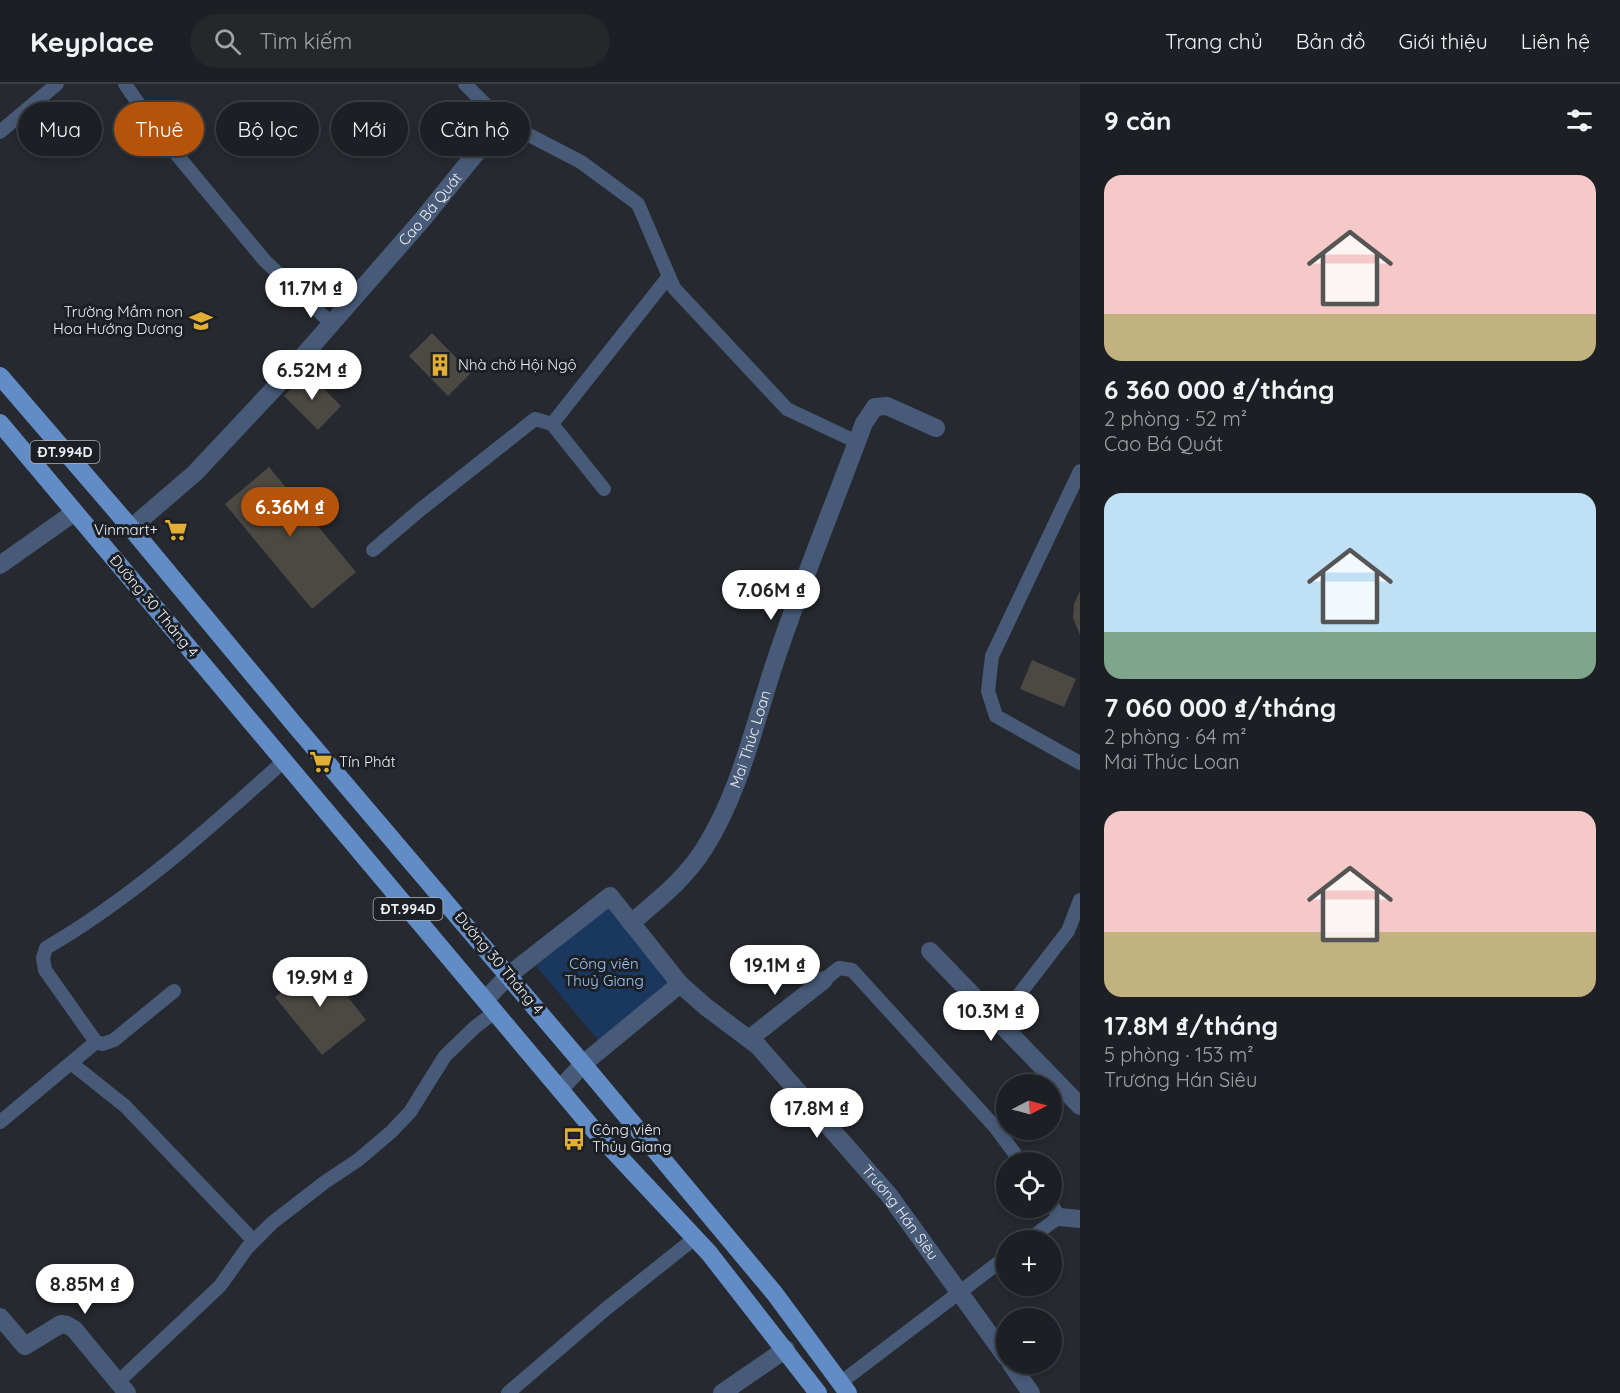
<!DOCTYPE html>
<html lang="vi">
<meta charset="utf-8">
<style>
:root{--surface:#1c1f23;--page:#25272b;--text:#f1f3f6;--muted:#a0a2a6;--line:#3a3d41;--accent:#b45309}
body{margin:0;font-family:Quicksand,sans-serif;background:var(--page);color:var(--text);height:100vh;display:flex;flex-direction:column;font-size:22px;white-space:nowrap}
*{box-sizing:border-box;margin:0}
p{font-size:20px;color:var(--muted)}
.icon{flex:none;width:33px;height:33px;fill:none;stroke:currentColor;stroke-width:2;stroke-linecap:round;stroke-linejoin:round}
.map{position:relative;flex:1;overflow:hidden}
.side{display:flex;flex-direction:column;background:var(--surface);width:540px}
.side>*{flex:none}
.hud{position:absolute;left:18px;top:18px;width:570px;height:54px;display:flex;gap:12px}
.needle{width:39px;rotate:84deg}
.tools{position:absolute;left:996px;top:990px;display:grid;gap:12px}
.tools a{display:grid;place-items:center;width:66px;height:66px;border-radius:50%;background:var(--surface);box-shadow:0 3px 9px #0003,0 0 0 2px var(--line);font-size:30px}
.price{position:absolute;translate:-50% -51px;padding:0 14px;border-radius:21px;background:#fff;color:#222;font-size:20px;line-height:39px;filter:drop-shadow(0 2px 3px #0008)}
.price::after{content:'';position:absolute;left:50%;top:36px;width:18px;height:14px;margin-left:-9px;background:inherit;clip-path:polygon(0 0,100% 0,50% 100%)}
.price.on{background:var(--accent);color:#fff}
ul{padding:0;list-style:none}
li{display:grid;align-content:center;gap:12px;height:318px;padding:0 24px}
li span{display:grid;place-items:center;height:186px;border-radius:18px;color:#555}
li>.icon{margin-inline-start:auto}
span .icon{width:108px;height:108px;fill:#fffc;stroke-width:1}
li b{font-size:26px}
h2{display:flex;justify-content:space-between;align-items:center;height:72px;padding:0 24px;font-size:26px}
.chip{padding:0 21px;border-radius:27px;background:var(--surface);box-shadow:0 3px 9px #0003,0 0 0 2px var(--line);font-size:21px;line-height:54px}
.chip.on{background:var(--accent);color:#fff}
header{display:flex;align-items:center;gap:36px;box-sizing:border-box;height:84px;padding:0 30px;background:var(--surface);border-bottom:2px solid var(--line)}
header strong{font-size:28px}
nav{display:flex;gap:33px;margin-inline-start:auto;font-size:21px}
.search{width:420px;height:54px;background:var(--page);display:flex;align-items:center;gap:15px;box-sizing:border-box;padding:0 21px;border-radius:33px;color:var(--muted);font-size:22px}
main{display:flex;flex:1;min-height:0}
.map>svg:first-child{display:block}
.green{fill:#1a375f}
.building{fill:#4c4842}
.lines{fill:none;stroke-linecap:round;stroke-linejoin:round}
.lane{stroke:#475b78;stroke-width:14}
.street{stroke:#475b78;stroke-width:18}
.primary{stroke:#628cc6;stroke-width:18}
.labels{text-anchor:middle;stroke-width:6;stroke-linejoin:round;paint-order:stroke}
.shield{fill:#1c2025;stroke:#aeb1b5;stroke-width:1.5}
.shield-label{font-size:14px;font-weight:bold;fill:#edeff3}
.street-label{font-size:15px;fill:#edeff3;stroke:#1c2025}
.poi-label{font-size:15px;fill:#edeff3;stroke:#1c2025;text-anchor:start}
.park-label{font-size:15px;fill:#9dc5fb;stroke:#1c2025}
</style>
<header>
<strong>Keyplace</strong>
<div class="search"><svg class="icon" aria-label="search" viewBox="0 0 24 24"><circle cx="10" cy="10" r="6"/><path d="M15 15l6 6"/></svg>Tìm kiếm</div>
<nav><a>Trang chủ</a><a>Bản đồ</a><a>Giới thiệu</a><a>Liên hệ</a></nav>
</header>
<main>
<div class="map">
<svg width="1080" height="1309" viewBox="0 0 1080 1309">
<rect width="100%" height="100%" fill="#26292f"/>
<path class="green" d="M610 820 672 895 598 956 536 882Z"/>
<path class="building" d="M432 249 471 289 448 312 409 272Z
M307 288 341 322 318 346 284 312Z
M269 383 356 488 312 525 225 420Z
M1080 507V551L1073 534 1074 520Z
M1032 576 1076 595 1064 623 1020 605Z
M319 877 366 936 322 971 275 913Z"/>
<g class="lines">
<path class="lane" d="M125 0 158 48 265 177 331 239
M465 0 502 37 581 78 638 120 674 204 787 325 857 358
M0 48 57 0
M552 340 669 192
M1080 387 992 572 988 607 996 632 1080 679
M373 466 420 426 535 335 552 340 604 405
M824 896 839 884 852 886 996 1044 1021 1078
M174 907 114 956 103 960 96 958 45 886 43 874 46 864C134 813 209 744 284 677
M998 938 1068 847 1080 816
M71 979 125 1022 254 1157
M0 1038 96 958
M1028 1156 1059 1133 1052 1121
M118 1298 220 1202 247 1164 272 1139 325 1098 358 1076 391 1048 410 1028 445 972 475 943 495 928
M840 1299 1006 1173
M508 1309 607 1224 695 1154"/>
<g class="street">
<path id="s1" d="M131 444 195 389 283 295 422 136 502 37"/>
<path d="M0 481 75 428"/>
<path id="s2" d="M631 839C658 816 685 795 704 765 740 708 754 641 775 578 802 497 835 418 864 339L875 323 887 322 936 344"/>
<path d="M930 867 1080 1022"/>
<path id="s3" d="M485 916 509 891 610 812 680 900 706 923 758 962 889 1111 1006 1273"/>
<path d="M749 955 824 896"/>
<path d="M560 1005 583 980 680 900"/>
<path d="M1059 1133 1080 1135"/>
<path d="M0 1233 25 1262 61 1240 67 1241 74 1245 127 1309"/>
<path d="M1011 1280 1031 1309"/>
<path d="M722 1309 786 1265"/>
</g>
<path class="primary" d="M0 292 131 444 294 640 583 980 775 1210 848 1309
M0 339 594 1046 709 1169 818 1309"/>
</g>
<defs>
<g id="school-bare" transform="scale(1.8)"><path d="M0-5L7-2L0 1L-7-2ZM-4 1L0 2.5L4 1V4Q0 6-4 4Z" fill="#e2af34" stroke="#1c2025" stroke-width="2.5" paint-order="stroke"/></g>
<g id="building-bare" transform="scale(1.8)"><path d="M-4-6H4V6H1V3H-1V6H-4ZM-2.5-4.3h1.7v1.8h-1.7ZM.8-4.3h1.7v1.8H.8ZM-2.5-1h1.7V.8h-1.7ZM.8-1h1.7V.8H.8Z" fill="#e2af34" stroke="#1c2025" stroke-width="2.5" paint-order="stroke"/></g>
<g id="supermarket-bare" transform="scale(1.8)"><path d="M-6-5.5h2.5l.6 2H6L4.5 2H-2.5L-4.4-4H-6ZM-1.5 3.2a1.3 1.3 0 1 0 .1 0ZM3 3.2a1.3 1.3 0 1 0 .1 0Z" fill="#e2af34" stroke="#1c2025" stroke-width="2.5" paint-order="stroke"/></g>
<g id="bus-bare" transform="scale(1.8)"><path d="M-5-6H5V4H4V6H2V4H-2V6H-4V4H-5ZM-3.5-4V0h7V-4ZM-3.5 1.2v1.5H-2V1.2ZM2 1.2v1.5H3.5V1.2Z" fill="#e2af34" stroke="#1c2025" stroke-width="2.5" paint-order="stroke"/></g>
</defs>
<g fill-rule="evenodd">
<use href="#school-bare" x="201" y="237"/>
<use href="#building-bare" x="440" y="281"/>
<use href="#supermarket-bare" x="176" y="446"/>
<use href="#supermarket-bare" x="321" y="678"/>
<use href="#bus-bare" x="574" y="1055"/>
</g>
<g class="labels">
<g class="shield">
<rect x="30.5" y="357" width="69" height="22" rx="4.5"/>
<rect x="373.5" y="814" width="69" height="22" rx="4.5"/>
</g>
<g class="shield-label">
<text x="65" y="373">ĐT.994D</text>
<text x="408" y="830">ĐT.994D</text>
</g>
<g class="street-label">
<text dy="5" stroke="none"><textPath href="#s1" startOffset="438">Cao Bá Quát</textPath></text>
<text transform="translate(154 522) rotate(50)" y="5">Đường 30 Tháng 4</text>
<text dy="5" stroke="none"><textPath href="#s2" startOffset="224">Mai Thúc Loan</textPath></text>
<text transform="translate(499 879) rotate(50)" y="5">Đường 30 Tháng 4</text>
<text dy="5" stroke="none"><textPath href="#s3" startOffset="594">Trương Hán Siêu</textPath></text>
</g>
<g class="poi-label">
<text x="183" y="233" text-anchor="end">Trường Mầm non<tspan x="183" dy="17">Hoa Hướng Dương</tspan></text>
<text x="458" y="286">Nhà chờ Hội Ngộ</text>
<text x="158" y="451" text-anchor="end">Vinmart+</text>
<text x="339" y="683">Tín Phát</text>
<text x="592" y="1051">Công viên<tspan x="592" dy="17">Thủy Giang</tspan></text>
</g>
<g class="park-label">
<text x="604" y="885">Công viên<tspan x="604" dy="17">Thuỷ Giang</tspan></text>
</g>
</g>
</svg>
<div class="tools">
<a><svg class="needle" viewBox="-14 -14 28 28"><path d="M0-13l5 13h-10z" fill="#e53935"/><path d="M0 13l5-13h-10z" fill="#a0a2a6"/></svg></a>
<a><svg class="icon" aria-label="locate" viewBox="0 0 24 24"><circle cx="12" cy="12" r="6"/><path d="M12 2v4M12 18v4M2 12h4M18 12h4"/></svg></a>
<a>+</a>
<a>−</a>
</div>
<b class="price" style="left:311px;top:235px">11.7M ₫</b>
<b class="price" style="left:312px;top:317px">6.52M ₫</b>
<b class="price on" style="left:290px;top:454px">6.36M ₫</b>
<b class="price" style="left:771px;top:537px">7.06M ₫</b>
<b class="price" style="left:775px;top:912px">19.1M ₫</b>
<b class="price" style="left:320px;top:924px">19.9M ₫</b>
<b class="price" style="left:991px;top:958px">10.3M ₫</b>
<b class="price" style="left:817px;top:1055px">17.8M ₫</b>
<b class="price" style="left:85px;top:1231px">8.85M ₫</b>
<div class="hud">
<a class="chip">Mua</a>
<a class="chip on">Thuê</a>
<a class="chip">Bộ lọc</a>
<a class="chip">Mới</a>
<a class="chip">Căn hộ</a>
</div>
</div>
<section class="side">
<h2>9 căn<svg class="icon" aria-label="filters" viewBox="0 0 24 24"><path d="M4 7h16M4 17h16"/><circle cx="9" cy="7" r="2"/><circle cx="15" cy="17" r="2"/></svg></h2>
<ul>
<li><span style="background:linear-gradient(#f6c9c9 75%,#c2b280 0)"><svg class="icon" aria-label="home" viewBox="0 0 24 24"><path d="M3 11l9-7 9 7M6 9v11h12V9"/></svg></span><div><b>6 360 000 ₫/tháng</b><p>2 phòng · 52 m²</p><p>Cao Bá Quát</p></div></li>
<li><span style="background:linear-gradient(#bfe0f5 75%,#7fa58c 0)"><svg class="icon" aria-label="home" viewBox="0 0 24 24"><path d="M3 11l9-7 9 7M6 9v11h12V9"/></svg></span><div><b>7 060 000 ₫/tháng</b><p>2 phòng · 64 m²</p><p>Mai Thúc Loan</p></div></li>
<li><span style="background:linear-gradient(#f6c9c9 65%,#c2b280 0)"><svg class="icon" aria-label="home" viewBox="0 0 24 24"><path d="M3 11l9-7 9 7M6 9v11h12V9"/></svg></span><div><b>17.8M ₫/tháng</b><p>5 phòng · 153 m²</p><p>Trương Hán Siêu</p></div></li>
</ul>
</section>
</main>
